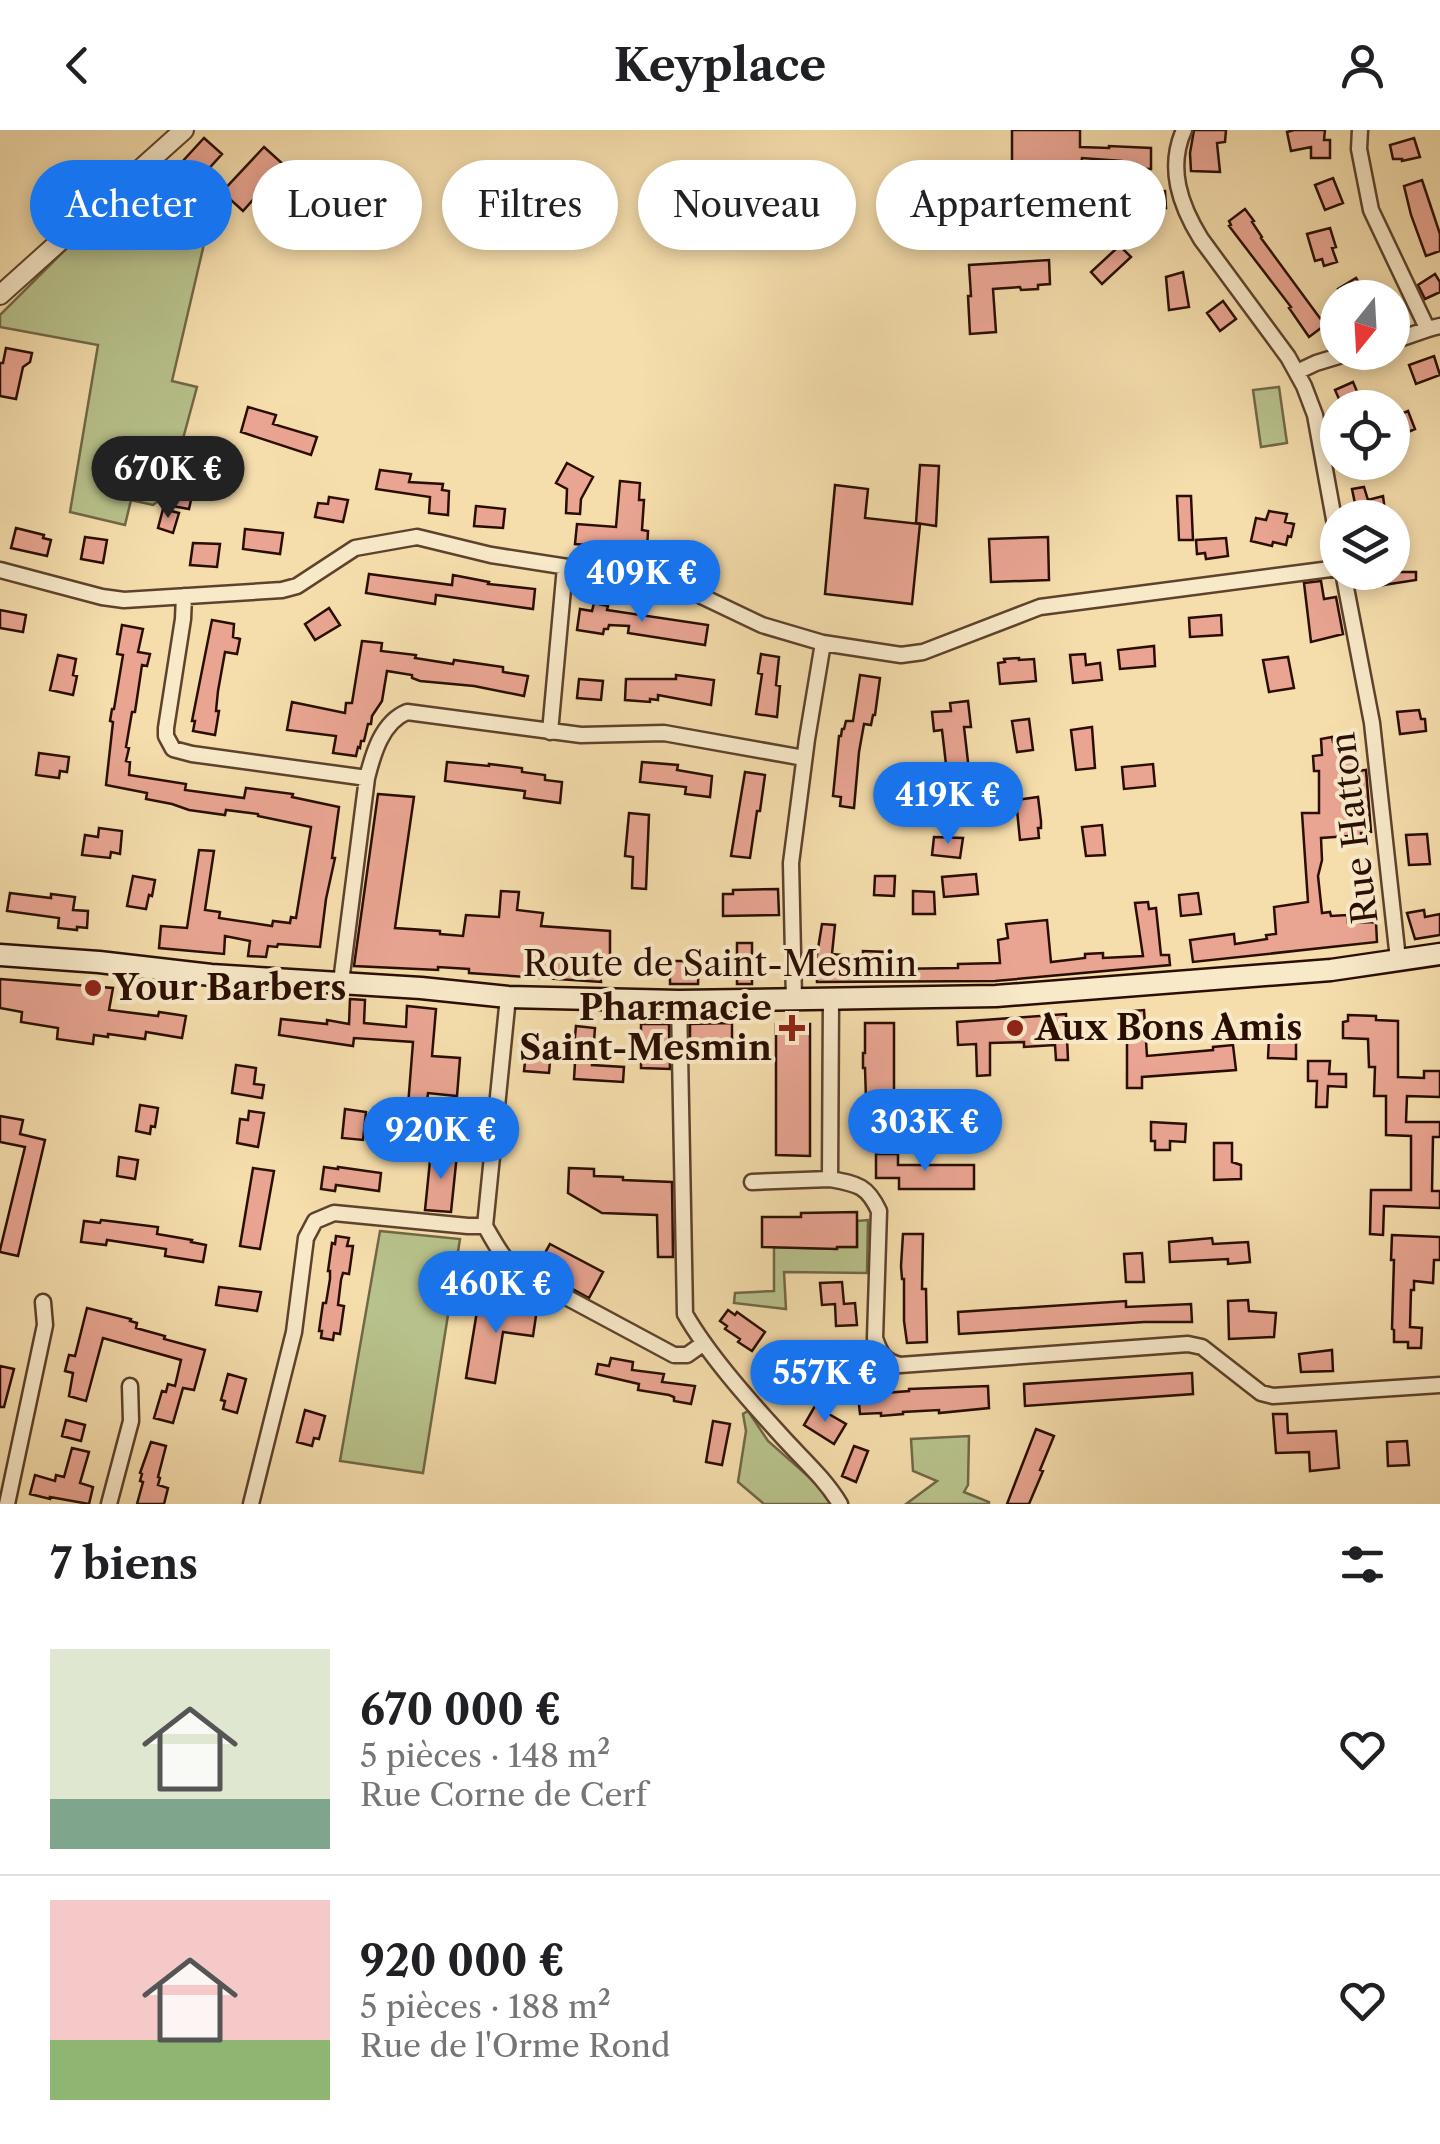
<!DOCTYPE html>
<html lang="fr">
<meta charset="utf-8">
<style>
:root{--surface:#fff;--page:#f2f2f2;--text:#202124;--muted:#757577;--line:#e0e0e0;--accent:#1a73e8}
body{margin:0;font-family:"Libre Caslon Text",serif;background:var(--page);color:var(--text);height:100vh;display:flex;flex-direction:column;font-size:38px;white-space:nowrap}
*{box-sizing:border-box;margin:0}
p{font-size:32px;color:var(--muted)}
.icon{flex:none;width:55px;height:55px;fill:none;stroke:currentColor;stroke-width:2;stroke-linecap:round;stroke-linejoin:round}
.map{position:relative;height:1374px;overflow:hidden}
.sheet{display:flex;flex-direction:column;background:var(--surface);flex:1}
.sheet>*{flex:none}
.guide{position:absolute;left:30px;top:30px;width:1380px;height:90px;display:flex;gap:20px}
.needle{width:65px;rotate:198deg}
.fabs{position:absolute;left:1320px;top:150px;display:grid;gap:20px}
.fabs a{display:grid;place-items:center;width:90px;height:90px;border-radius:50%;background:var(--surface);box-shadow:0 5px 15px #0003;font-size:50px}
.price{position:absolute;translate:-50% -85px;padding:0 22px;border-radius:35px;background:var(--accent);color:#fff;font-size:32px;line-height:65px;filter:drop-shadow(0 2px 5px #0008)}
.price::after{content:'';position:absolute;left:50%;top:60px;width:30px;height:22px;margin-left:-15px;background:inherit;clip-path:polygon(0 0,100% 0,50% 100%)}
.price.active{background:#222;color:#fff}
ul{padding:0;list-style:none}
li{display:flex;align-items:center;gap:30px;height:250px;padding:0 50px}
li+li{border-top:2px solid var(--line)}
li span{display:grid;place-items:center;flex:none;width:280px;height:200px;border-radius:0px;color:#555}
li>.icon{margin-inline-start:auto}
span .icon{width:120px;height:120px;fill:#fffc;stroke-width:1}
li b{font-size:42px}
h2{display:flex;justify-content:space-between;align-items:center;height:120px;padding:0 50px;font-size:42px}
.pill{padding:0 35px;border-radius:45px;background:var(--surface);box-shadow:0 5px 15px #0003;font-size:35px;line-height:90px}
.pill.active{background:var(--accent);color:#fff}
header{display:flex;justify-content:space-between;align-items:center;height:130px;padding:0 50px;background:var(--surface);font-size:45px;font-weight:700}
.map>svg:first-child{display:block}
.green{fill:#b8c28c;stroke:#716847;stroke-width:2.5}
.building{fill:#e9a592;stroke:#2a0e02;stroke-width:2.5}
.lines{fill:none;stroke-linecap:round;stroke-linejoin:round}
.minor-casing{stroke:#5d422c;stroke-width:19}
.tertiary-casing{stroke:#5d422c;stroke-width:22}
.secondary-casing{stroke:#2a0e02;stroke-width:25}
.minor{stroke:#f8e9c9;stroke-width:14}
.tertiary{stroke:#f8e9c9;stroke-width:18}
.secondary{stroke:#f8e9c9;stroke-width:20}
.poi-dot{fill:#8f2418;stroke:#f8e9c9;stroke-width:4}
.labels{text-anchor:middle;stroke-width:8;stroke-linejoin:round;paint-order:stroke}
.street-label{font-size:35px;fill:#2a0e02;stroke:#f8e9c9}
.poi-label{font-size:35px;font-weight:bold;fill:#2a0e02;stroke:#f8e9c9;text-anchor:start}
</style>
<header><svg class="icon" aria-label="back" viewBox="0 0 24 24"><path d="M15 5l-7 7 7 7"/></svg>Keyplace<svg class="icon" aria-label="person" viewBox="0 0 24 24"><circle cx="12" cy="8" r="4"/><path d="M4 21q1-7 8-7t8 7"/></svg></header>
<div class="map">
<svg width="1440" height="1374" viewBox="0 0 1440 1374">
<rect width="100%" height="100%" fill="#f5ddac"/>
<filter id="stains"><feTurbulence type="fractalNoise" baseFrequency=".002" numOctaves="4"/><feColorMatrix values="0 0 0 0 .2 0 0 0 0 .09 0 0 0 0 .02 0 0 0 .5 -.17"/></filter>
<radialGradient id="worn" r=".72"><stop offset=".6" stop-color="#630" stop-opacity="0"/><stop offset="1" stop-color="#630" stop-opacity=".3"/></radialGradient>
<path class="green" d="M103 82 204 114 172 251 197 257 168 364 153 375 131 370 125 395 70 382 98 215 0 197V185Z
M1279 257 1287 313 1261 317 1253 260Z
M868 1090 867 1143 784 1142 786 1179 734 1173 735 1163 774 1161V1117L836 1119 838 1117H857V1091Z
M380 1101 460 1109 423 1343 340 1331Z
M748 1281 768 1311 826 1362 831 1374H764L738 1352 746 1301 743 1284Z
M969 1306 968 1355 964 1362 989 1372V1374H906L937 1351 913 1341 911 1309Z"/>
<path class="building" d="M1012 0H1080V17L1109 18V16L1151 18V39L1120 38 1121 31 1082 28 1080 42 1050 40V60L1022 61V34H1012Z
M1194 0H1226L1225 12 1217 13 1220 42 1191 41 1190 23Z
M1294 0H1325L1324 10H1330V28H1311V17L1291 21 1287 2Z
M204 8 222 24 195 54 206 65 195 84 167 64 158 74 151 68 143 92 114 79 162 36 170 45Z
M1414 8 1420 27 1402 31V29H1393L1390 15Z
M264 17 284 35 243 81 222 62Z
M1333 48 1343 73 1325 80 1315 55Z
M1422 50 1440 104V121L1426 126 1411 85 1404 56Z
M1165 61 1166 78 1130 81 1129 63Z
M1245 79 1254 91 1252 92 1262 107 1261 108 1325 195 1309 207 1289 178 1291 177 1229 96 1231 95 1229 91Z
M1330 98 1336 117 1332 118 1337 132 1324 136 1322 129 1315 131 1307 104Z
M1117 118H1122L1131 127 1102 154 1091 142Z
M1049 130 1050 154 1038 155V159L1021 160 1020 157 993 159 996 202 970 204 968 166H971L969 135Z
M1183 142 1189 177 1169 180 1166 147Z
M1435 144 1440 152V162L1425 169 1418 155Z
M1356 148 1369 168H1343L1338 159Z
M1223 171 1236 189 1220 201 1207 183Z
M6 218 32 223 30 232 23 237 16 269 0 266V233H3Z
M1434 226 1440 245 1416 254 1409 235Z
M1353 252 1364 278H1343L1335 260Z
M248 277 276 285 273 294 317 307 311 325 241 302Z
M1408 281 1415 299 1392 309V288Z
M567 333 593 347 581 369 580 384 566 383 567 359 556 353Z
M920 335 939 336 936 396 916 393Z
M380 340 411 344 409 352 443 354 442 360 449 361 448 385 429 383 430 367 376 359Z
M620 351 640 353 639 370H644L642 400 648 401 647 420 575 414 577 394 616 397Z
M835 355 868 359 865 388 920 394 912 474 825 464Z
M177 356 193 361 189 379 172 376Z
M1364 357 1368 370 1383 366 1386 388H1358L1352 359Z
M1177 366H1191L1193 410H1179Z
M329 367 348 370 343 392 315 387 318 373 328 374Z
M476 376 505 379 503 398 474 396Z
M163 379 179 383 173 403 158 398Z
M1269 381 1287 384 1285 392 1294 394 1291 407 1288 406 1286 415 1273 412 1272 416 1251 411 1256 388 1266 390Z
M16 398 44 405 43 408 51 410 47 426 11 418Z
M245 399 283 403 280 424 243 419Z
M85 407 107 410 103 433 81 429Z
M1048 407 1049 450 991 452 989 409Z
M1226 408 1228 426 1206 429 1205 423 1197 424 1196 410Z
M193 413 220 414 217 437 190 435Z
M1375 442H1416V450L1377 456Z
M369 444 452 455 453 445 489 452 488 454 535 459 533 479 436 465 435 474 366 463Z
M1321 451 1324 469 1336 467 1343 504 1311 512 1304 453Z
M594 473 608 476 607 480 708 495 705 515 628 503 629 496 609 495 608 499H604L603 504 577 500 580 479 592 481Z
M329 478 340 495 315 510 305 494Z
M0 480 26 485 23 502 0 498Z
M1221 485 1222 505 1190 507 1189 488Z
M212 490 234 494 233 507 240 509 237 524 225 522 218 561 216 581H219L215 605 193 601 195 591H192Z
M122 495 143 499 138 522 150 524 147 536 142 535 135 582H132L126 617 129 618 126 631 130 632 129 645 186 654 185 660 244 668 246 658 293 664 292 667 339 677 332 728H335L326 769 320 817 278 814 277 817 268 816 266 827 248 826 250 811 225 806 224 824 159 818 161 796 187 798 199 720 214 721 205 780 220 782 219 788 272 796 273 791 290 793 291 787 296 788 311 697 258 686V684L226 680 225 685 189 680 172 674 146 669 147 663 106 655 113 592 110 591 112 579H114L123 525 117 524Z
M362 511 382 513 381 521 416 525 415 528 453 534 454 530 503 537V542L528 546 524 566 474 556 420 551 412 548V545L387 541 382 571 372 586 371 594H368L364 611H361L360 618 358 617 356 626 333 623 336 606 287 600 292 572 345 583 346 573H352Z
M1154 516 1155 536 1120 539 1118 520Z
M761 524 779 527 776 555 780 556 777 587 756 584 762 544 758 543Z
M1085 524 1086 535 1100 533 1102 550 1073 553 1070 525Z
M58 525 76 529 73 545 77 546 73 565 50 560Z
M1288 527 1294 558 1269 562 1263 530Z
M1019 528V530L1034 529 1036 551 1000 554 998 533 1005 532 1004 529Z
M676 545 714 550 711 575 658 565V570L650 569V572L625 570 626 549H676Z
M860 545 880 548 875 585H873L871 595 864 594 859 622 854 678 840 676 841 667 833 666 839 606H841L842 599H844L846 591H853Z
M579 549 603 551 601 570 577 568Z
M968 571 971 597H964L971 658 944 662 943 644 947 643 942 600 934 601 932 582 951 581 950 573Z
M1419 580 1421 589H1425L1426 601 1400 604 1397 582Z
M1029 589 1033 620 1017 622 1012 591Z
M1092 597 1095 638 1076 640 1071 600Z
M1332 607 1333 612 1352 610 1357 641 1366 640 1371 702 1361 703 1362 713 1348 714V706L1321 708 1322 730 1318 746 1322 783 1330 782 1331 786 1347 785 1348 793 1376 792 1377 812 1193 832 1190 810 1234 804 1235 814 1267 809 1266 805 1276 804 1274 777 1308 772 1302 683H1319V641H1314L1313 626 1322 625 1321 609Z
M39 623 69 627 67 642 60 641 59 648 36 645Z
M447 632 489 636V634L522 638V642L545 645V650L562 652 560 673 524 668 525 661 445 651Z
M642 632 678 635 677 640 712 646 710 667 685 664 686 657 640 652Z
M1153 634 1155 656 1124 659 1122 637Z
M745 642 765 645 760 681H757L750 728 731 726Z
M378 664 414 667 395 798 440 801V804L463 806 466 785 499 787 501 761 519 762 517 780 543 783 541 796 610 801V838H600L601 852 469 843V839L438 837V840L354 836Z
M1038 667 1041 691V698H1038L1039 708 1020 710 1016 670Z
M629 683 649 685 646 759 632 758 633 727 625 726Z
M1102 695 1105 725 1086 726 1082 697Z
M99 698 122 701 120 724 111 722 110 728 82 725 85 705 98 707Z
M1427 704 1430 734 1409 735 1406 705Z
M934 707 963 708 960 728 932 725Z
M976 744 978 764 944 767 942 747Z
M133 746 155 750 152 766 149 765 146 779 127 776Z
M875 746H895L894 766 874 765Z
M778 759 779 785 723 786V764H733V760Z
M913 761 934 762 935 784H913Z
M10 763 51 768V764L75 767 73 780 88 781 87 798 77 797V800L58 798 59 788 7 781Z
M1198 763 1201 784 1181 786 1179 765Z
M1148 772 1149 779 1156 778 1161 825H1169L1170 835 995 851 817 852 816 831 822 794 835 795 832 824 863 827V821L890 822V839L958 838V834L1000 833 998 810 1008 808 1006 794 1047 790 1051 832 1085 828V824L1103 823V828L1143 826 1135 773Z
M1424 780 1425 787 1440 784V805L1415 809 1407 783Z
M737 813H752V854H737Z
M670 831H699L698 854H670Z
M0 849 113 858 109 880 158 886 159 882 186 886 182 908 146 902 145 909 108 904V907L94 905 93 914 57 909 58 898 21 892 22 882 0 878Z
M350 869 365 870 364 893 406 897 407 876 436 879 432 926 460 928 457 966 428 963 426 979 408 976 413 912 354 908 353 916 279 905 281 889 327 894V890L349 894Z
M1144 880 1147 926 1213 920V917L1233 915 1236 940 1142 947V958H1127V896H1121L1120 882Z
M1066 884 1068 930H1056L1055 915 1024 917V912L990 913V945L977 946 976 914 958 915 957 892Z
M1348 885 1376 886V890L1398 891V947L1424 948V941H1440V967L1407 966 1406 992H1440V1007H1433L1432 1061H1440V1078L1384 1076 1383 1105 1370 1104 1371 1060H1411V1006L1386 1005V966H1374L1375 937H1369L1368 909 1343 908V892L1348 891Z
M732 893V913H690V894Z
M865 893H894V969H866L865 938H863V923H865Z
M641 894H669L670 939 641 938Z
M776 894H810V1026L776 1025Z
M576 896 595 898 592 935 624 937 623 952 574 949 575 933 550 931 549 943 524 941 527 914 574 917Z
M1269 908 1296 909V929L1268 928Z
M1308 931H1330L1329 944H1346V957L1328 956 1327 977H1316L1317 951H1308Z
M236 935 256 938 254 954 264 955 262 968 232 963Z
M140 975 158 978 155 997 151 996 150 1004 136 1001Z
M345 979 366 982 363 1010 342 1008Z
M249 981 264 983 258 1017 237 1013 240 989 248 990Z
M0 986 23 990 20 1004 45 1010 18 1126 0 1122V1120L25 1017 0 1012Z
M1151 992 1186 994 1185 1012 1170 1011V1020H1155V1011H1151Z
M1214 1013H1232V1032L1241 1035V1049L1214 1050Z
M431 1021 457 1024 451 1082 425 1080Z
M876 1024H898V1035H974V1059H899V1048H876Z
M119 1027 138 1030 135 1049 117 1046Z
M324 1037 338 1039V1037L381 1043 379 1061 336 1055 335 1061 321 1059Z
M253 1038 274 1041 260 1119 240 1116Z
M569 1038 594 1039V1046L623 1047V1050L672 1052 673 1127H658L657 1085 602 1083 568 1063Z
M857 1082V1117H837V1119L762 1117V1087H801V1083Z
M101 1090 158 1097 157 1104 192 1110 191 1112 206 1115 203 1132 165 1126 166 1119 107 1110 106 1115 81 1112 84 1091 100 1093Z
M903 1104H923L922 1159H926L927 1212 907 1213 904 1191V1149H902L901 1136Z
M1392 1105 1440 1107V1130H1434L1433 1153 1414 1151V1160H1411L1410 1197 1422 1198 1421 1218H1408V1212H1394V1200L1392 1199 1394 1130H1391Z
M336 1106 349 1108 347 1116H353L349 1144 343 1143 341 1150 338 1175 344 1176 340 1204 334 1203 333 1210 321 1208 322 1201H319L323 1173H326L330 1149V1141H328L332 1113 335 1114Z
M1212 1108 1213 1114 1248 1112 1250 1132 1228 1134V1129L1170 1132 1169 1112Z
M550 1114 603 1142 589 1168 536 1139Z
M1142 1123 1144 1152H1126L1124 1124Z
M842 1152 844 1174 855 1173 857 1195 836 1196 835 1174 822 1175 820 1153Z
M219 1157 261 1162 257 1181 216 1175Z
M479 1169 537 1179 533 1206 503 1202 495 1253 466 1248Z
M1248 1170 1249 1181 1276 1183 1274 1207 1229 1209 1228 1171Z
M1126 1171V1177L1191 1174 1192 1192H1144L959 1204 958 1182Z
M87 1178 131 1189 130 1191 137 1193 136 1198 165 1206 164 1209 205 1220 194 1260 183 1258 173 1293 154 1288 162 1261 166 1262 168 1254 175 1256 181 1230 103 1208 86 1271 69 1266 73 1243 65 1241 69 1225 75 1226Z
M728 1180 735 1185 737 1182 765 1202 752 1221 738 1212 740 1209 725 1199 727 1196 720 1191Z
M1332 1220 1333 1241 1301 1242 1299 1224Z
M775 1227 797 1236 790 1253 768 1244Z
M611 1228 633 1232 632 1240 664 1244 662 1252 695 1256 691 1274 674 1271V1267L669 1265 638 1260 639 1254 596 1244 598 1234 609 1236Z
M0 1236 14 1239 4 1277H0Z
M1192 1243 1193 1264 1025 1276 1024 1254Z
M228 1244 246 1249 237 1283 223 1279 225 1271 221 1270Z
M988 1256 989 1278 939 1283V1280L903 1282V1284L881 1286V1283L860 1284 858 1265 909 1261V1259Z
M815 1276 846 1294 834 1314 804 1295Z
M305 1280 325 1286 319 1309 314 1308 312 1316 297 1312Z
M1273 1284H1287L1288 1303 1336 1301 1339 1338 1310 1341 1309 1322 1276 1323Z
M66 1290 85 1295 81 1311 62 1306Z
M713 1291 730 1294 722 1335 706 1332Z
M1036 1299 1054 1306 1040 1340 1043 1341 1029 1374H1007Z
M1407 1311 1409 1335 1388 1336 1387 1312Z
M151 1312 166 1316 158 1347 160 1348 158 1355 168 1358 164 1374H137L143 1352 140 1351 142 1344 140 1343Z
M854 1316 868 1321 856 1352 842 1346Z
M72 1318 89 1322 80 1353 93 1357 89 1374 50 1367V1369L30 1364 35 1345 55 1351 56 1345 64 1347Z"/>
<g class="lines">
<g class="minor-casing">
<path id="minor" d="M1184 0C1167 38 1180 75 1201 109L1288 227 1304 256 1315 285 1338 411
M1360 0 1359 19 1371 80 1427 198
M1392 211C1409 207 1424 199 1440 196
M1297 242 1316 233 1352 222
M0 440 102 467 124 470 282 460 297 456 355 418 417 407 491 425 676 454 762 495 823 513 901 525 923 522 1040 477 1338 438
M1343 442 1372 593 1398 829
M184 466 183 489 166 598V606L173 619 192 624 367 648
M550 602 565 437
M341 852 367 648C373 624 382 592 407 582L581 605 664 603 804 628
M508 867 485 1096C498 1118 503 1131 525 1145L674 1225H687L704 1213
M794 870 791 733 807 609 823 513
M679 871 685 1184C708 1224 747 1268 778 1302 799 1326 824 1347 840 1374
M830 1049C857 1054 867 1055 879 1081L875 1208C880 1223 884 1231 900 1235L1188 1214 1202 1217 1261 1263 1273 1266 1440 1255
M752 1052 830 1049 831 869
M7 1374 45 1195 43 1172
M109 1374 131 1291 130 1256
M251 1374 294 1202 306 1108 315 1091 334 1083 468 1096H485"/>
</g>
<g class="tertiary-casing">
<path id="tertiary" d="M0 165 184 0"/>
</g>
<g class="secondary-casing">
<path id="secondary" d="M0 825 99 832 211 845 421 858 508 867 679 871 996 866 1331 840 1440 824"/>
</g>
<use href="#minor" class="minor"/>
<use href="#tertiary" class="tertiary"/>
<use href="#secondary" class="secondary"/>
</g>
<g class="poi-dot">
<circle cx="93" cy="858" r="10"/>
<path d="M787 883h10v10h10v10h-10v10h-10v-10h-10v-10h10z"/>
<circle cx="1015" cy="898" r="10"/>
</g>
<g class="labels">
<g class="street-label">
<text transform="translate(1354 698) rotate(-97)" y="12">Rue Hatton</text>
<text x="720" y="846">Route de Saint-Mesmin</text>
</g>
<g class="poi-label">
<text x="113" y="870">Your Barbers</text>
<text x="772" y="890" text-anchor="end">Pharmacie<tspan x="772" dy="40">Saint-Mesmin</tspan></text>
<text x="1035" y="910">Aux Bons Amis</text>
</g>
</g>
<rect width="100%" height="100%" filter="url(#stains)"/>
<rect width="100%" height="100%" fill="url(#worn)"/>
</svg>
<div class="fabs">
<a><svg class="needle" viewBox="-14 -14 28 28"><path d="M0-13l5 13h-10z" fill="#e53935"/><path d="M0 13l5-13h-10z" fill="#757577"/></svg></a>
<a><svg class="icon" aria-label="locate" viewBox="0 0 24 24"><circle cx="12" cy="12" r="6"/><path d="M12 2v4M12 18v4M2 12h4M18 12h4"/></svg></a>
<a><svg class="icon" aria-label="layers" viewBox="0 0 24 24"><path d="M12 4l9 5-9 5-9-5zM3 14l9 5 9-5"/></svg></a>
</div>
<b class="price active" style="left:168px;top:391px">670K €</b>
<b class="price" style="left:642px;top:495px">409K €</b>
<b class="price" style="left:948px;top:717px">419K €</b>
<b class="price" style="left:925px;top:1044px">303K €</b>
<b class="price" style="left:441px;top:1052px">920K €</b>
<b class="price" style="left:496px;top:1206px">460K €</b>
<b class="price" style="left:825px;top:1295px">557K €</b>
<div class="guide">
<a class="pill active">Acheter</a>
<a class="pill">Louer</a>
<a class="pill">Filtres</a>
<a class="pill">Nouveau</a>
<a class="pill">Appartement</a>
</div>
</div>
<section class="sheet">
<h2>7 biens<svg class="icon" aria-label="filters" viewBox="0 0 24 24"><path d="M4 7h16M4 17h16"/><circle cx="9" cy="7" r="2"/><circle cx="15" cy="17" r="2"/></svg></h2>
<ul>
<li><span style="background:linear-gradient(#dfe7d0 75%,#7fa58c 0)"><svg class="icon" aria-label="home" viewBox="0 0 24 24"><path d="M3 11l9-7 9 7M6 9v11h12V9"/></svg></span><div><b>670 000 €</b><p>5 pièces · 148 m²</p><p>Rue Corne de Cerf</p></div><svg class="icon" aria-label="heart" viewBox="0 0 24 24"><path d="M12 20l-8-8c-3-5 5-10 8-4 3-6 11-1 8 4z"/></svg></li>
<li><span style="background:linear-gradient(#f6c9c9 70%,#8fb573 0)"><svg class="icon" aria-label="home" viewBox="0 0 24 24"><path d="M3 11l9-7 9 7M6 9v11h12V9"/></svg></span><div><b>920 000 €</b><p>5 pièces · 188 m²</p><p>Rue de l'Orme Rond</p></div><svg class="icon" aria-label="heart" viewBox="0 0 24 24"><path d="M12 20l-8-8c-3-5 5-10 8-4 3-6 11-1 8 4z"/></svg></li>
</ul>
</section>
